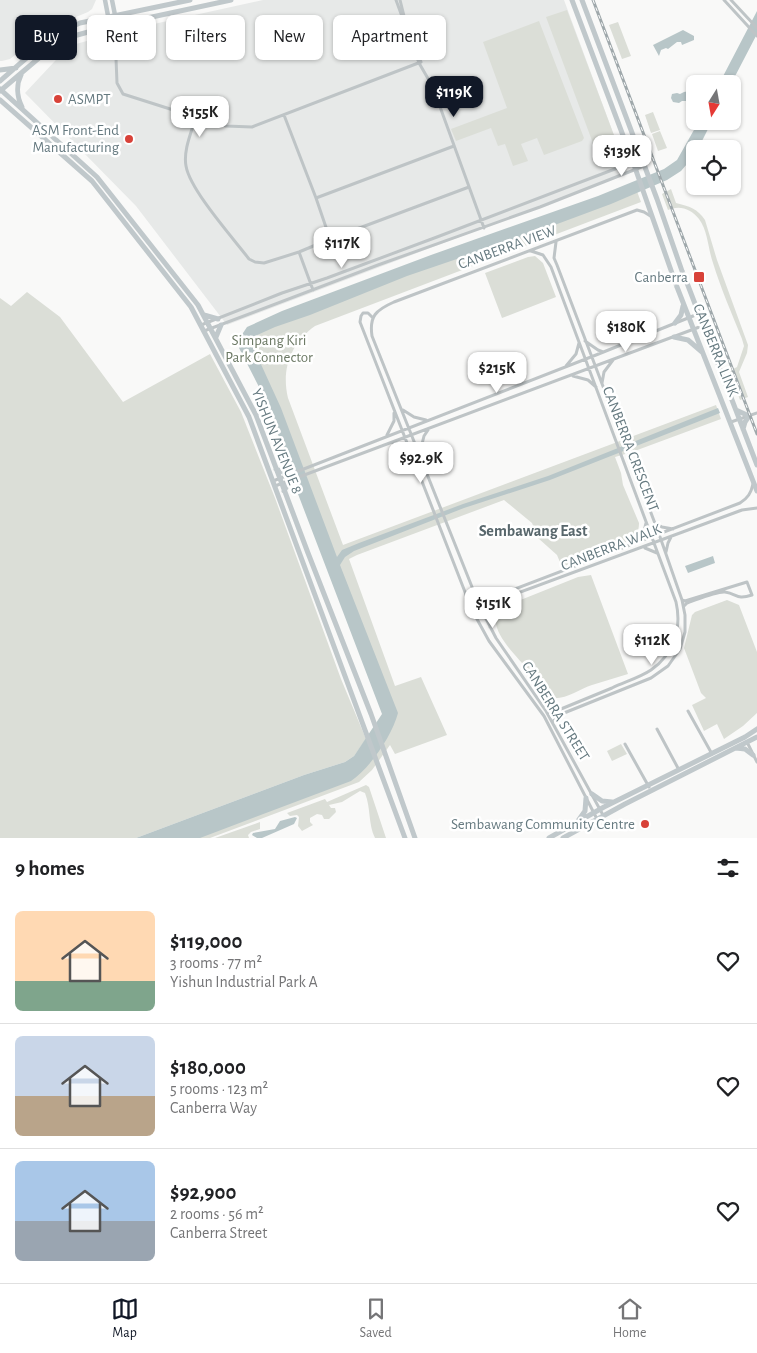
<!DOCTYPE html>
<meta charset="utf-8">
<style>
:root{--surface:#fff;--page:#f6f6f6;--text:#202124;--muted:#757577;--line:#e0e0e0;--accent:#111827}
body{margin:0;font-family:"Alegreya Sans",sans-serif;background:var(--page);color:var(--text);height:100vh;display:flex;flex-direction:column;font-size:19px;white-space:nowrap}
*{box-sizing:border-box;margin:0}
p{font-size:16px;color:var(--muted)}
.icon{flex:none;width:28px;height:28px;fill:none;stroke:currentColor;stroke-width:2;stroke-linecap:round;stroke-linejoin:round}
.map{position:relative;height:838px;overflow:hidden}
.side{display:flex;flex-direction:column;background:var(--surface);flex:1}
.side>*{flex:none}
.top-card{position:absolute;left:15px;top:15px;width:500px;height:45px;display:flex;gap:10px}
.needle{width:32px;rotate:191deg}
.buttons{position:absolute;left:686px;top:75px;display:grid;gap:10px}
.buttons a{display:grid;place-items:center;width:55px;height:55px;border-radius:8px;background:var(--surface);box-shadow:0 1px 4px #0004;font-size:25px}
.price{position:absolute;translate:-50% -42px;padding:0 11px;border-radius:10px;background:#fff;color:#222;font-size:16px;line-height:32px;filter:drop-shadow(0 1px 2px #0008)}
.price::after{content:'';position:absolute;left:50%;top:30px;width:15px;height:11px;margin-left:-8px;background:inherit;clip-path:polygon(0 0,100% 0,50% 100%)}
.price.active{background:var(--accent);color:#fff}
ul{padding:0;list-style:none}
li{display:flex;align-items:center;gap:15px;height:125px;padding:0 15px}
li+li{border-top:1px solid var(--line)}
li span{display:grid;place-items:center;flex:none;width:140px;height:100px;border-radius:8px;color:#555}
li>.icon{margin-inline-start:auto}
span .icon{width:60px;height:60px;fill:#fffc;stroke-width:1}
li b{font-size:21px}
h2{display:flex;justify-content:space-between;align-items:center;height:60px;padding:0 15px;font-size:21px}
.tag{padding:0 18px;border-radius:8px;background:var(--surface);box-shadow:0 1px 4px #0004;font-size:18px;line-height:45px}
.tag.active{background:var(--accent);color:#fff}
.menu{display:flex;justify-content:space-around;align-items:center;height:70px;border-top:1px solid var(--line);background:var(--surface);font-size:14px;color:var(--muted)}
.menu a{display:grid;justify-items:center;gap:2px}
.menu .active{color:var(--accent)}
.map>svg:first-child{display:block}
.built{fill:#e7e9e8}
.green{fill:#dbded7}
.water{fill:#b8c6c8}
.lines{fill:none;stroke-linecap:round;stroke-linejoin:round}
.primary-tunnel{stroke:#d4d9da;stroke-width:5;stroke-dasharray:5 2.5;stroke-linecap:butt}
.street{stroke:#bec4c6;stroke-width:3}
.secondary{stroke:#c0c8cb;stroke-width:4.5}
.primary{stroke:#c0c8cb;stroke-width:5}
.rail-casing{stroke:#9fa8ab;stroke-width:3}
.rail{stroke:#fff;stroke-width:1;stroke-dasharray:4;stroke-linecap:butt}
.poi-dot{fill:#d84239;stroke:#fff;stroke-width:2}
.labels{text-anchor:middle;stroke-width:5;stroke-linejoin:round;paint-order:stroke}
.poi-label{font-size:15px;fill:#667a80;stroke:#fff;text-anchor:end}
.street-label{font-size:15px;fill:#667a80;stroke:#fff}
.park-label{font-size:15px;fill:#6c7965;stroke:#fff}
.neighbourhood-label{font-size:16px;font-weight:bold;fill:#58676c;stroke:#fff}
</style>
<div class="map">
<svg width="757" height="838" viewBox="0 0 757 838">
<rect width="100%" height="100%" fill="#f9f9f8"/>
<path class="built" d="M0 0H96L92 9 88 12 49 28 10 59 2 61H0Z
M263 0H564L628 173 227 325 136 206 25 93 69 46 122 31Z"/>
<path class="green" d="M567 10 615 138 594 146 546 17Z
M539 21 584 138 582 141 544 155 537 138 521 144 528 161 513 166 505 144 498 146 491 128 456 141 451 129 507 108 483 42Z
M618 22 631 56 622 59 609 25Z
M653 112 660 130 651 133 645 115Z
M660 131 667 148 658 151 652 134Z
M635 186 641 202 315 326C291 343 281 369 288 398L343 545 716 405 721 419 632 452 615 457 621 473 623 485 639 523C639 528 638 533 634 537 626 544 611 546 601 550 588 556 575 562 562 567L557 555 538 538 532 523 504 500 357 555 349 559 395 686 421 677 447 735 395 754 390 745 372 770 359 782 210 838H173L356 771 388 707 245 348 251 331Z
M671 189 676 203C689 206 698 209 705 220L717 260 748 345 747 353 739 372 748 397 740 400 729 371 737 367 744 346 742 339C732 314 721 289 713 263 708 249 708 231 699 219 691 209 680 205 668 210L662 194Z
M535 256 543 263 556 297 502 318 485 273 528 257Z
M27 292 60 317 123 402 210 354 241 412 275 498 341 679 366 739 354 756 345 762 304 775 136 838H0V298L11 306Z
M591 575 628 674C616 678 604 681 592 685 580 689 565 700 552 698 540 697 535 679 528 670 518 657 480 624 503 607L578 577Z
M727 600 739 605 757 652V713L743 726 724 739 717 724 704 731 692 705 706 698 701 693 684 648 692 615 695 612Z
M621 744 627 754 612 761 607 751Z
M366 785 369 787 386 838H375C368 824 371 808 365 793L360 791 342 802 329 805 331 808H335L336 812 329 819H324L322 815 317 814 310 818V822L313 825 302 831 298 826 299 817 297 815 290 816 287 813 325 799 327 802Z
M260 822V829L251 832 248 835 249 838H215Z"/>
<path class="water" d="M757 11V34L731 84H719Z
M683 30 694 36V40L682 45 681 42H677L668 49 666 48 661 50 659 56 653 45Z
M689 91 693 94 695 91V101L691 99 687 101H682L679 103 673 102 671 98 672 94 677 93 680 94 684 92Z
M699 121H712L698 149H695L694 156 681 171 667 180 611 204 533 233 407 276 310 315 275 327 255 336 252 339 254 349 281 408 337 557 342 550 359 543 463 504 548 476 718 408 720 413 550 480 464 508 354 551 345 557 340 565 398 713C392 736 370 768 351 781L200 838H136L304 775 345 762 354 756 382 714 298 494 285 450 271 419 258 385 239 348 241 336 247 327 282 311 431 255 598 196 664 169 677 160Z
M713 556 715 563 688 573 685 566Z
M295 817 297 818 294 824 262 838H257L252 835 253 833 275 829 280 821Z"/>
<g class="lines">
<path class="primary-tunnel" d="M682 271 687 283
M673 276 677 287"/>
<path class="street" d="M396 0 419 63 430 82 439 104 484 228
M724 0 757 36
M731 0 757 28
M117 25 115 34 117 83 123 94 211 122 226 126 252 127 421 62 406 24 400 0
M284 115 316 198 330 239
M196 116C192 131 183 150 186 166 190 190 233 238 249 259L255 262 264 263 299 252 330 239 469 187
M316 198 454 146
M531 251 543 255 551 267 676 602C682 628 674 654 651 670 639 678 624 682 612 688 595 695 578 702 561 709L552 712 547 711
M299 252 313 290
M372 317 368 313H363L361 316 360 322 472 610 489 641 544 716 597 819
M201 325 282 293 327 278 437 237 641 159
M204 331 378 265 540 207 644 166
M585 341 598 350 603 352
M566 366 576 354 579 343
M573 376 588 380 596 387
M602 383 604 372 613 360
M403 410 414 417 426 420
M731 422 757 413
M387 435 394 421V413
M393 443 398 444 411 454
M420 452 424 436 428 430
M273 481 596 355 698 314
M275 486 702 326
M655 523 662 527 673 529
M637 541 643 535 646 523
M645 548 657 553
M666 552 668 543 671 537
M682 600 685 601 747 582 752 595C736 600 738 594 725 592 717 591 696 600 687 603L684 606
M470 605 494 597 740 503C748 498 751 493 753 484
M472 610 742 510 757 508
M490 627V616L498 602
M688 711 712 754
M553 722 555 719 564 713 651 678 668 666 680 649 685 632V615L682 600 659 534 557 265 554 258 556 242
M657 729 679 770
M747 742 757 762
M625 744 649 787
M603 815 546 711 496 638 480 607 372 336C369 316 376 310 394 302L637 210 644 212 652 217"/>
<path class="secondary" d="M105 0 110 26
M112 0 117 25"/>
<path class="primary" d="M572 0 633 162 673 276
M582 0 657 199 682 271
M0 70 16 68
M21 75C16 85 17 97 22 107
M0 81C26 59 48 36 80 23L190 0
M0 89 97 177 198 305 256 415 308 553 371 714 415 838
M0 91 46 52 59 42 70 37 110 26 231 0
M0 100 92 181 191 307 249 417 405 838
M687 283 757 465
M677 287 757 491
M204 315 218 319
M675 323 681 315 683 306
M216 337 221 325
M674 337 688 340 702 352
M736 410 749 416 745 422 743 429
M276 469 288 474
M284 491 290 480
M736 748 745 749 753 755
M592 794 602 801 612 802
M578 821 585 811 586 798
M549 838 604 807 745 737 757 729
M563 838 625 804 757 737"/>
<g class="rail-casing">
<path id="rail" d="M593 0 757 434"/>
</g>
<use href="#rail" class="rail"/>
</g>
<g class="poi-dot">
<circle cx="58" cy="99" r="5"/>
<circle cx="129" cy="139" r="5"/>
<rect x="693" y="271" width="12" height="12" rx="2.5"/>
<circle cx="645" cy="824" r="5"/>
</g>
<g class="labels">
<g class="poi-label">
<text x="68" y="104" text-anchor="start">ASMPT</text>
<text x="119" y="135">ASM Front-End<tspan x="119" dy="17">Manufacturing</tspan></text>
<text x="688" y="282">Canberra</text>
<text x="635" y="829">Sembawang Community Centre</text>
</g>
<g class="street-label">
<text transform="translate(507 247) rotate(-20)" y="5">CANBERRA VIEW</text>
<text transform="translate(716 350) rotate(68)" y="5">CANBERRA LINK</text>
<text transform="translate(277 441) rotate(68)" y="5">YISHUN AVENUE 8</text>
<text transform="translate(631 449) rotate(69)" y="5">CANBERRA CRESCENT</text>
<text transform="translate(611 547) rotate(-21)" y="5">CANBERRA WALK</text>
<text transform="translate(556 711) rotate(58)" y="5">CANBERRA STREET</text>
</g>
<g class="park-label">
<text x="269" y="345">Simpang Kiri<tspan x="269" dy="17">Park Connector</tspan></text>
</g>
<g class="neighbourhood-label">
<text x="533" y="536">Sembawang East</text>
</g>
</g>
</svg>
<div class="buttons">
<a><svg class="needle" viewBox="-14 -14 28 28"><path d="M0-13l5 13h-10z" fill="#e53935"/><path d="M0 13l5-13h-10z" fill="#757577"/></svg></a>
<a><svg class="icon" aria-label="locate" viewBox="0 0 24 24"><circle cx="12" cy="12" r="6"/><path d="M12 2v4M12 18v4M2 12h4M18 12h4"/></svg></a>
</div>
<b class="price active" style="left:454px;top:118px">$119K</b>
<b class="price" style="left:200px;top:138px">$155K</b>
<b class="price" style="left:622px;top:177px">$139K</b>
<b class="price" style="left:342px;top:269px">$117K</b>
<b class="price" style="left:626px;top:353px">$180K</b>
<b class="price" style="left:497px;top:394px">$215K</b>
<b class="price" style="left:421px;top:484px">$92.9K</b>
<b class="price" style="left:493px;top:629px">$151K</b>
<b class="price" style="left:652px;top:666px">$112K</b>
<div class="top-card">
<a class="tag active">Buy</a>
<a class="tag">Rent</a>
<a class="tag">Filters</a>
<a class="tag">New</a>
<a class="tag">Apartment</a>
</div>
</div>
<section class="side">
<h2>9 homes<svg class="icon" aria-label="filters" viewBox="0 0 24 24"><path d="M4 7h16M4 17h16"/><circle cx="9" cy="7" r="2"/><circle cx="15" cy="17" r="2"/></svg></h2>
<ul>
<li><span style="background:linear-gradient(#ffd9b3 70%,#7fa58c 0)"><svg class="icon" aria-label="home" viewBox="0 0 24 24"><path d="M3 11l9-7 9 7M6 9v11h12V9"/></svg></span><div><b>$119,000</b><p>3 rooms · 77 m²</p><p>Yishun Industrial Park A</p></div><svg class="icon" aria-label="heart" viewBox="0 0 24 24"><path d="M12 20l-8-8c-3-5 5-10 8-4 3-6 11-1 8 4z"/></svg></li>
<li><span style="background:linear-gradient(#c9d6e8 60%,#b9a48a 0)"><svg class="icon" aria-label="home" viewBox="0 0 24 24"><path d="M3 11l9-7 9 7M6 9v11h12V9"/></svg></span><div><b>$180,000</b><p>5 rooms · 123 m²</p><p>Canberra Way</p></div><svg class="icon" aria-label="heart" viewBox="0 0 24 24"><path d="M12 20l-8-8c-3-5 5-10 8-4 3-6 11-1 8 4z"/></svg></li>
<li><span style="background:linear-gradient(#a9c7e8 60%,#9aa5b1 0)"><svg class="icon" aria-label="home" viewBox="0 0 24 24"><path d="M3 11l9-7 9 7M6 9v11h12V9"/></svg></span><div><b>$92,900</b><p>2 rooms · 56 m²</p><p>Canberra Street</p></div><svg class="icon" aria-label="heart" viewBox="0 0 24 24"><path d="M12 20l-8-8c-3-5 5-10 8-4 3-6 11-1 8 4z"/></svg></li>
</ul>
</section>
<nav class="menu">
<a class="active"><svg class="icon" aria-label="map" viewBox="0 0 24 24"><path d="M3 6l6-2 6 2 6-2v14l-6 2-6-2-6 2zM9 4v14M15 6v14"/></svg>Map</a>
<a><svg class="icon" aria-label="saved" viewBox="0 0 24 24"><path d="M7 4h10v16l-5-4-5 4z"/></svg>Saved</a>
<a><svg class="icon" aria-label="home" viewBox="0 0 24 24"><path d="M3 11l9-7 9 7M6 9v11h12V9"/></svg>Home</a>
</nav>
